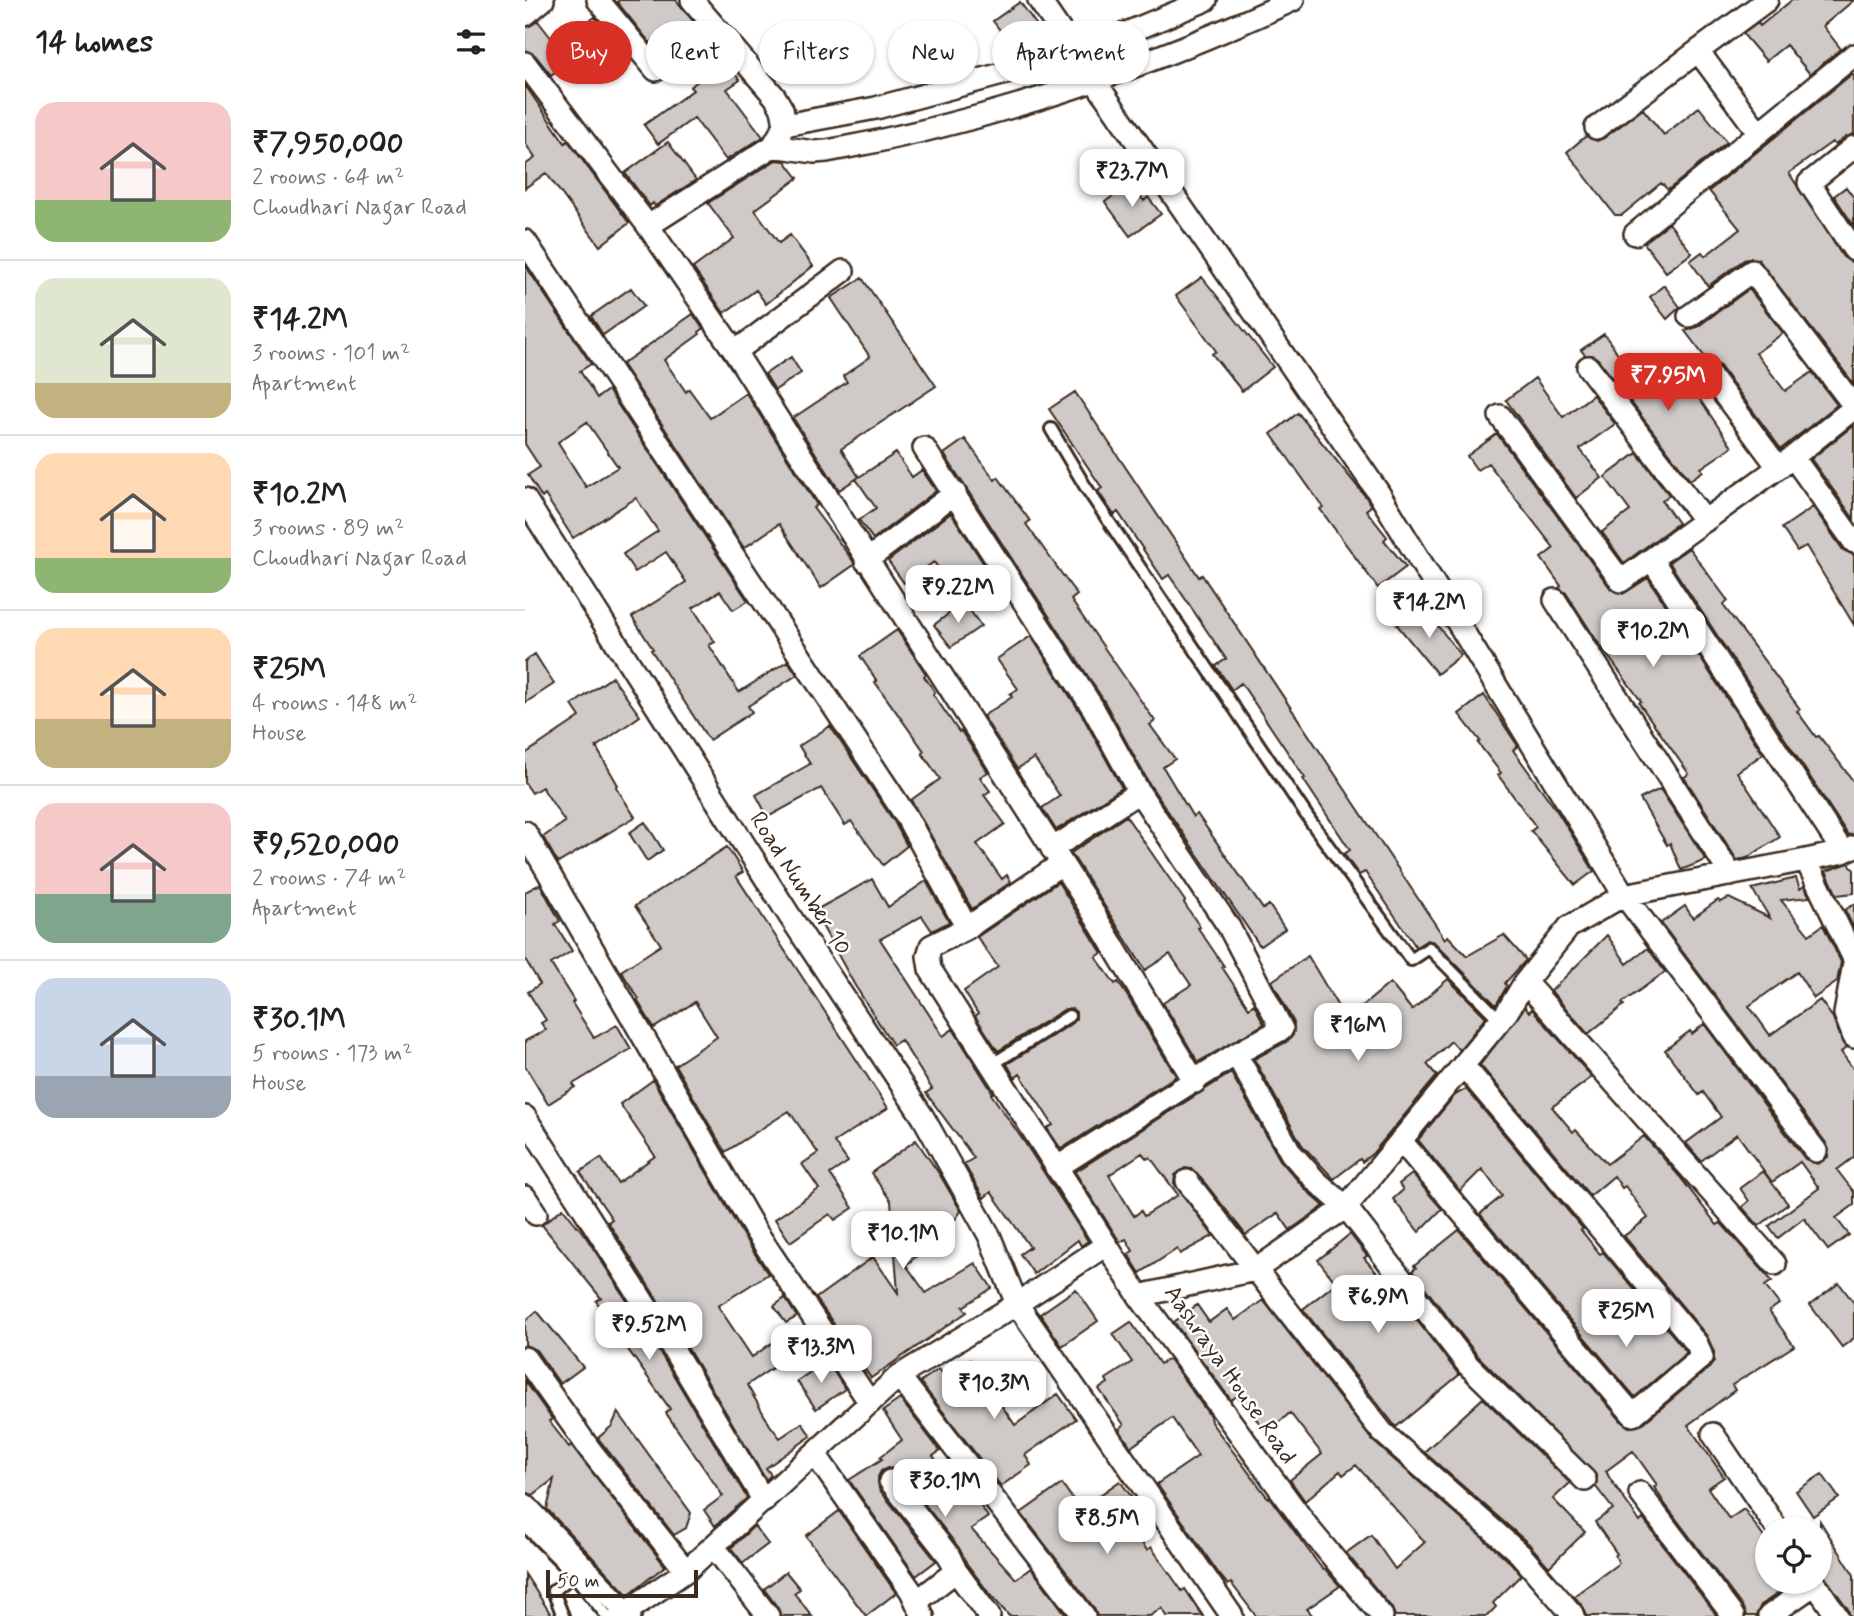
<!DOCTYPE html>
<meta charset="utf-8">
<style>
:root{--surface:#fff;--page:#f6f6f6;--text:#222;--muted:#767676;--line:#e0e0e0;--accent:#d93025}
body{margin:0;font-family:Mynerve,sans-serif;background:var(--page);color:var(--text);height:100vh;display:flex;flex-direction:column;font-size:26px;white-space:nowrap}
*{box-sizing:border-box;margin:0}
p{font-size:23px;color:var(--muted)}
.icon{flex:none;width:38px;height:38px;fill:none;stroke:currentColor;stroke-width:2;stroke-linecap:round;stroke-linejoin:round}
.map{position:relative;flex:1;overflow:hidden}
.details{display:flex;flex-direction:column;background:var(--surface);width:525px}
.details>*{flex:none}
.top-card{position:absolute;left:21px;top:21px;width:665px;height:63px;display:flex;gap:14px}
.buttons{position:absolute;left:1230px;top:1517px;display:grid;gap:14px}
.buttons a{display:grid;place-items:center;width:77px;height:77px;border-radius:50%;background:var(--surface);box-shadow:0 2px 5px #0004;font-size:35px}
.scale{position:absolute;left:21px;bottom:18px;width:152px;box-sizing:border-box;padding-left:7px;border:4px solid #3b2a1e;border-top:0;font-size:19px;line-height:24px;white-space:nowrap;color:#3b2a1e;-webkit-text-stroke:5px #fff;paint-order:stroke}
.price{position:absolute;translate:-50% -60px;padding:0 16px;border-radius:14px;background:#fff;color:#222;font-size:23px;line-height:46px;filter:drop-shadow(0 2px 4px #0008)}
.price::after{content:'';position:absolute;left:50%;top:42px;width:21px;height:16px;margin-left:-10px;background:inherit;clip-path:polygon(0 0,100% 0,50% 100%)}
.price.current{background:var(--accent);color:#fff}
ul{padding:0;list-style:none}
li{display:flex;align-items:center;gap:21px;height:175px;padding:0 35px}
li+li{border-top:2px solid var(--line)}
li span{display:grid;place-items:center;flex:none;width:196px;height:140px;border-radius:21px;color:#555}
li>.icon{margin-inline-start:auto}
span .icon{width:84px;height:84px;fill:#fffc;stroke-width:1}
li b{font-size:30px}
h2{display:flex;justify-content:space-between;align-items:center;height:84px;padding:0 35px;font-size:30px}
.chip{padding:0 24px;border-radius:32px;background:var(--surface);box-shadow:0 2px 5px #0004;font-size:24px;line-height:63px}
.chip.current{background:var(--accent);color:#fff}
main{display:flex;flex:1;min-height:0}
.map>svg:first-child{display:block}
.building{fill:#cfcac7;stroke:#3b2a1e;stroke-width:2;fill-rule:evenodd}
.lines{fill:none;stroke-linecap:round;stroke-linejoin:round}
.service-casing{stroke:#3b2a1e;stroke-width:16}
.minor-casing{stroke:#3b2a1e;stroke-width:26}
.service{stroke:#fff;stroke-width:10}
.minor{stroke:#fff;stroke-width:21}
.labels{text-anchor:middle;stroke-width:5;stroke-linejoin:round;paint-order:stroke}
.street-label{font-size:24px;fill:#3b2a1e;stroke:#fff}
</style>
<main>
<section class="details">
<h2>14 homes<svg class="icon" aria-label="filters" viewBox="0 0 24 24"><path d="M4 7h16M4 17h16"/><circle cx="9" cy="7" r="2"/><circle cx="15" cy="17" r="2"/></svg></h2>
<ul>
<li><span style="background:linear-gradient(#f6c9c9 70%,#8fb573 0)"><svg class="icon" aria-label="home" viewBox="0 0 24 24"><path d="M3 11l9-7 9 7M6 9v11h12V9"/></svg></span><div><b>₹7,950,000</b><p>2 rooms · 64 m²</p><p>Choudhari Nagar Road</p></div></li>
<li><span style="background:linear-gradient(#dfe7d0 75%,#c2b280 0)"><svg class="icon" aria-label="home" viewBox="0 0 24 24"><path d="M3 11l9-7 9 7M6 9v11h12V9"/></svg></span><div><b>₹14.2M</b><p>3 rooms · 101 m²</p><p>Apartment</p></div></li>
<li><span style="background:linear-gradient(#ffd9b3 75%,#8fb573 0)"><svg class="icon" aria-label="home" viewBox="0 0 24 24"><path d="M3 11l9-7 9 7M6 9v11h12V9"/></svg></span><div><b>₹10.2M</b><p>3 rooms · 89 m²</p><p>Choudhari Nagar Road</p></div></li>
<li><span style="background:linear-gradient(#ffd9b3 65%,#c2b280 0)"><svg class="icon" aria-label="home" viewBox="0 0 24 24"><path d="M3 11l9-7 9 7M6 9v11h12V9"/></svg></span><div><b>₹25M</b><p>4 rooms · 148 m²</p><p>House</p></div></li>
<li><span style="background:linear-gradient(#f6c9c9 65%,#7fa58c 0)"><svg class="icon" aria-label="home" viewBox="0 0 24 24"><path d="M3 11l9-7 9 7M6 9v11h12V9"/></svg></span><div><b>₹9,520,000</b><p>2 rooms · 74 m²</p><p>Apartment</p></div></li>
<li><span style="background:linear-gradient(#c9d6e8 70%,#9aa5b1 0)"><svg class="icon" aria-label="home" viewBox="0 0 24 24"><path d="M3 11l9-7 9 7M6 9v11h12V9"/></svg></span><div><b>₹30.1M</b><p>5 rooms · 173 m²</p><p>House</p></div></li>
</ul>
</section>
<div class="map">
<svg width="1329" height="1616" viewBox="0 0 1329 1616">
<rect width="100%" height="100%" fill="#fff"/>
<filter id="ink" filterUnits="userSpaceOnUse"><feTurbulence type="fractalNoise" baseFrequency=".0143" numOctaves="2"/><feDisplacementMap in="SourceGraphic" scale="14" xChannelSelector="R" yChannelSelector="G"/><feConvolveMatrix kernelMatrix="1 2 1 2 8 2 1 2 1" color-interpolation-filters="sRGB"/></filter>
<g filter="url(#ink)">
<path class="building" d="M94 0H151L215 80 202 89 238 137 201 160 169 118 133 144 119 125 168 90 165 87 178 77 165 59 170 56 148 26 125 43 92 2Z
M1267 0H1329L1298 26 1316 49 1285 74 1261 45 1241 61 1218 34 1233 23 1235 26Z
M495 2 513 27 487 46 468 21Z
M70 17 106 61 90 73 57 26Z
M13 21 44 61 26 75 10 55 0 50V28Z
M1327 74 1329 76V134L1321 137 1310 145 1307 142 1264 173 1318 257 1329 263V384L1233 259 1226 258 1219 260 1183 286 1165 261 1177 252 1180 256 1215 229 1184 191Z
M0 85 40 143 43 141 104 223 75 246 21 173 0 188V165L10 158 0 143Z
M1174 107 1202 142 1143 190 1136 183 1097 215H1090L1042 152 1061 136 1072 141 1079 138 1118 109 1139 135Z
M143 142 171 180 130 206 128 203 125 206 100 173Z
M251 160 260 161 273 178 230 210 254 243 265 235 288 266 241 304 231 290 199 313 168 268 209 238 183 203Z
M606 183 619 201 623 197 636 214 605 236 580 202Z
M1321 187 1329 198V226L1309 196Z
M1144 223 1167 253 1141 272 1119 243Z
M0 265 66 364 55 371 72 398 83 390 223 601 208 610 195 591 168 608 190 642 184 645 214 692 263 661 272 675 223 706 227 712 184 740 126 650 128 649 107 617 161 582 141 552 110 572 98 554 133 531 111 498 48 538 20 495 17 498 3 475 15 467 0 444ZM62 422 93 467 61 487 33 442Z
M677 277 748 367 717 391 687 354 691 351 651 296Z
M337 278 411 386 316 449 334 477 314 490 268 418 322 382 318 376 345 357 306 298Z
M1139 285 1155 307 1142 319 1125 297Z
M106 288 119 306 78 335 66 316Z
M1224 289 1258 333 1231 353 1260 391 1287 372 1312 405 1256 449 1194 365 1182 360 1160 331 1172 327Z
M168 314 178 329 174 332 175 334 139 360 161 392 164 389 185 418 221 393 292 505 288 508 328 561 329 565 296 588 254 524 219 548 97 364Z
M1079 334 1124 397 1156 372 1207 447 1176 468 1178 471 1165 480 1073 359 1067 355H1060L1056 350Z
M266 357 276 373 250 390 240 374Z
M1010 378 1038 417 1068 395 1090 424 1055 449 1077 478 1051 498 981 400Z
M550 392 674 577 677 575 920 939 923 936 942 956 979 935 1001 960 980 983 982 986 971 1005 909 942 902 940 891 947 840 872 834 875 819 854 825 850 778 779 780 778 716 683 707 690 691 666 701 659 644 575 638 579 593 512 589 515 573 491 577 488 524 409Z
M773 413 841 497 846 506 841 510 862 537 859 540 881 567 853 588 795 509 798 507 746 434Z
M1329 425V519L1286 459Z
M972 434 1086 589 1098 594 1123 578 1238 754 1212 772 1255 837 1222 858 1212 860 1159 777 1164 774 1114 703 1116 701 1072 641 1041 593 1034 588 1036 586 1016 558 1029 548 963 463 952 470 942 456Z
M440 439 470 480 473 477 505 521 501 524 552 595 546 600 630 721 625 725 650 759 638 767 668 817 672 814 738 909 744 905 760 929 735 946 625 785 579 701 419 454Z
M371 453 387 477 397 470 411 491 348 539 334 520 351 508 331 479Z
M1112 453 1144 495 1137 501 1153 523 1099 563 1077 532 1105 511 1080 477Z
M1288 507 1318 550 1329 555V625L1281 546 1272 551 1257 528Z
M426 513 464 572 434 593 421 573 418 575 409 562 379 583 363 561Z
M1164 548 1203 601 1198 605 1275 709 1272 711 1291 737 1294 736 1329 782V834L1323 835 1144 562Z
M439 602 456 626 426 647 409 625Z
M897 606 936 655 912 674 872 625Z
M372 630 401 674 399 676 410 692 408 694 434 732 436 731 463 772 455 777 465 791 459 795 480 824 452 844 477 879 482 875 486 882 447 909 386 800 415 779 397 753 399 751 350 682 352 681 335 656Z
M506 636 557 715 597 788 531 830 517 808 535 796 509 758 492 769 458 716 487 697 485 694 493 689 472 659Z
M10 654 29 684 0 703V661Z
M87 677 115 716 71 747 93 785 91 787 110 817 33 863 18 837 40 822 17 787 7 793 0 783V754L55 717 47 705Z
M959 695 993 746 988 750 1032 811 1069 871 1050 885 1006 831 1011 827 973 775 976 773 953 743 955 741 934 714Z
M305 726 370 823 382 846 358 865 326 821 320 825 296 788 243 817 231 795 285 764 274 746Z
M1135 789 1181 860 1156 870 1145 843 1142 845 1115 799Z
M601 816 660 901 659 903 675 927 673 928 699 966 697 967 724 1008 729 1004 739 1024 673 1062 638 1003 666 985 645 954 620 970 546 853Z
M120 822 138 850 122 861 104 833Z
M202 847 218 872 211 876 363 1108 309 1142 323 1162 305 1174 328 1208 310 1220 305 1214 265 1242 250 1219 294 1189 277 1164 293 1153 264 1111 200 1152 150 1065 192 1037 170 1002 129 1028 112 1000 114 999 96 971 136 945 110 906Z
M1324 863 1329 870V893L1312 895 1301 871Z
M1271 878 1275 889 1279 886 1285 897 1256 900 1284 935 1298 925 1316 962 1312 982 1289 998 1272 972 1224 1006 1245 1035 1295 1000 1308 1018 1317 1042 1321 1048 1316 1052 1329 1070V1157L1312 1170 1329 1192V1205L1311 1218 1324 1235 1303 1250 1279 1218 1253 1238 1244 1226 1294 1188 1275 1162 1247 1182 1212 1134 1176 1161 1161 1143 1196 1117 1178 1092 1174 1095 1140 1050 1165 1031 1167 1034 1179 1024 1280 1159 1292 1164 1303 1157 1304 1150 1301 1143 1136 923 1160 906 1168 918 1193 900 1195 902 1204 898 1245 918 1227 889Z
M347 879 363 907 401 881 424 922 407 931 397 916 355 939 418 1036 428 1029 468 1093 466 1094 500 1143 563 1241 556 1246 553 1240 509 1274 495 1254 505 1247 466 1192 459 1198 457 1195 439 1164 449 1158 401 1093 407 1089 376 1040 368 1045 329 984 289 911Z
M533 882 577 953 571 957 590 984 593 982 603 997 651 1076 536 1149 522 1128 528 1125 495 1074 490 1078 482 1064 548 1023 551 1019V1012L547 1009H540L473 1051 450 1016 453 1014 439 991 473 967 452 937Z
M15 884 35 921 30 924 47 951 26 964 49 1001 47 1003 69 1038 92 1025 106 1049 48 1084 50 1087 23 1104 0 1066V1041L21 1030 16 1023 21 1020 3 992 15 984 0 959V892Z
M1329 904V929L1320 910Z
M1082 935 1102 964 1123 948 1140 972 1097 1003 1099 1005 1063 1034 1026 991Z
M783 956 821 1020 865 983 887 1010 923 979 961 1017 934 1050 926 1041 902 1064 912 1076 848 1153 837 1162 835 1159 809 1179 777 1145 729 1059 763 1041 768 1035 769 1023 747 981Z
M1000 1007 1004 1012 1007 1009 1067 1077 1027 1107 1048 1132 1051 1130 1082 1164 1119 1136 1155 1177 1192 1225 1196 1223 1247 1281 1240 1286 1254 1304 1244 1311 1269 1346 1207 1385 1210 1390 1163 1425 1199 1477 1183 1488 1204 1519 1219 1509 1242 1542V1582H1270L1236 1605 1231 1616H1221L1218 1608 1140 1504 1129 1487 1132 1485 1108 1451 1081 1471 1084 1477 1115 1522 1118 1519 1192 1616H1062L1059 1608 1049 1596 1094 1563 1090 1556 1092 1554 1070 1522 1088 1509 1071 1487 1072 1476 953 1356 887 1271 891 1268 889 1266 934 1230 1098 1423 1104 1427 1116 1425 1185 1367 1189 1361V1352L1182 1336 1099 1236 1123 1218 1100 1186 1097 1188 1089 1176 1065 1196 955 1065Z
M706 1073 755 1160 781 1190 799 1206 765 1230 753 1213 721 1235 672 1173 666 1169 660 1168 650 1175 649 1183 688 1236 655 1254 652 1249 615 1273 603 1254 608 1251 601 1239 595 1242 550 1172ZM617 1153 622 1159 625 1157 653 1195 619 1216 616 1211 609 1216 584 1175Z
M128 1080 219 1237 243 1274 193 1306 227 1357 247 1343 259 1360 222 1385 245 1425 255 1438 277 1423 286 1436 241 1468 246 1475 241 1480 153 1332 83 1222 87 1219 55 1172 76 1158 93 1183 130 1156 95 1104Z
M941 1089 1054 1224 1058 1229 1056 1230 1075 1254 1078 1252 1161 1351V1353L1110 1397 955 1214 977 1196 957 1169 935 1191 893 1140 930 1095Z
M391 1140 415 1175 436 1211 425 1227 381 1265 401 1293 450 1263 467 1288 438 1307 442 1312 346 1378 291 1298 348 1257 373 1293 366 1201 346 1173Z
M1238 1171 1263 1204 1234 1226 1217 1207 1224 1201 1215 1188Z
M887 1174 917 1209 894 1232 868 1199 878 1190 874 1184Z
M38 1208 61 1237 131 1346 222 1498 190 1526 179 1510 198 1496 141 1413 145 1409 102 1348 105 1346 71 1301 76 1298 17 1225Z
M825 1234 842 1256 839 1258 865 1288 866 1287 934 1375 871 1427 778 1309 811 1283 793 1260Z
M1314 1283 1329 1303V1338L1317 1347 1285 1305Z
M551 1289 573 1321 537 1346 515 1314Z
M260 1298 272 1317 261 1323 249 1306Z
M738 1300 847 1440 986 1563 996 1575 968 1603 971 1607 962 1616H870L867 1608 821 1553 846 1535 870 1569 900 1542 831 1465 818 1475 815 1471 780 1501 765 1480 797 1454 765 1413 742 1432 712 1396 706 1400 649 1322 672 1305 684 1322 702 1309 710 1320Z
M12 1311 58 1367 35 1384 11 1350 0 1345V1321Z
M606 1322 635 1364 644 1359 685 1416 686 1422 743 1498 744 1497 798 1570 800 1569 815 1586 782 1609 788 1616H731L706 1583 703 1585 694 1574 632 1484 673 1456 647 1418 606 1447 594 1429 599 1425 574 1389 583 1383 581 1379 607 1362 588 1334Z
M445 1360 490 1425 533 1394 551 1419 500 1455 506 1465 476 1486 395 1382 414 1369 420 1377Z
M302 1361 320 1389 291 1409 272 1381Z
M0 1381 27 1419 24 1421 44 1447 46 1445 140 1566 103 1595 22 1509 29 1479 8 1495 0 1492Z
M958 1398 1045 1483 1028 1499 1060 1532 1024 1567 1004 1544 899 1452Z
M375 1399 415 1451 408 1456 434 1492 442 1486 463 1517 446 1529 491 1579 506 1568 542 1616H484L464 1593 442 1564 434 1548 375 1473 369 1469 362 1468 356 1471 353 1477 354 1489 411 1561 391 1576 324 1480 357 1459 355 1457 377 1440 358 1411Z
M93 1412 166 1513 161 1528 149 1535 73 1438 87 1426Z
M1297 1474 1314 1498 1288 1516 1271 1491Z
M595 1481 608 1499 593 1510 622 1550 626 1547 657 1591 660 1589 678 1616H642L637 1608 625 1616H572L569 1608 496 1513 537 1484 555 1509Z
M314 1511 371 1593 341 1616 281 1536Z
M1295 1521 1329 1575V1616H1325L1323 1609 1295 1570Z
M229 1526 243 1544 218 1563 206 1548Z
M261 1572 275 1589 269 1593 287 1616H256L253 1608 239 1589Z
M0 1574 27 1616H0Z"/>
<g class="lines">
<g class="service-casing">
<path id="service" d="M526 429 560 486 786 822 886 960 904 948 975 1020
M466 1065 544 1016
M0 1526 49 1575 82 1616
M38 1616 28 1591 49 1575"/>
</g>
<g class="minor-casing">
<path id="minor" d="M73 0 131 70
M514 0 853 492 1099 895 1291 1151
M0 15 18 0
M1173 51 1242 0
M0 63 123 226 210 352 561 901 670 1082
M260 125 351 108 551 54 681 0
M1071 128 1173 51 1234 133
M248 146 289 152 302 151C464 122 619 69 768 0
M1329 147 1284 183 1329 250
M123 226 248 146 260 125 257 109 250 97 167 0
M1110 234 1329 55
M0 241 381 816 442 928 406 946 403 956 405 969 614 1296 785 1530 857 1616
M1164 316 1227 271 1329 406
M210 352 318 271
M1063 367 1180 521
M1183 373 1253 467
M975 416 1096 581 1268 457 1329 408
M399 448 568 708 614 792 704 927 757 1029 711 1054 531 1168
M1268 457 1329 542
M0 499 264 915 398 1117 464 1235 492 1304 707 1616
M1127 560 1318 852
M341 561 430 493
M1030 600 1206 875
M0 832 230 1230 345 1403
M527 849 614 792
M1281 860 1329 959
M442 928 536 864
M1329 963 1320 1014 1329 1037
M1000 982 1250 1264
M711 1054 766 1153 791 1181 821 1207 943 1365 1060 1480
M0 1117 142 1339 239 1501
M877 1142 1108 1415 1177 1357 1172 1344 938 1065
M662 1181 857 1432 995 1554 1049 1616
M0 1197 11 1214
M614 1296 730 1270 821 1207 982 1012 1000 982 1044 927 1099 895 1281 860 1318 852 1329 847
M0 1358 66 1451 161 1571
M374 1376 559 1616
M1188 1434 1253 1530
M290 1454 386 1591 398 1616
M365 1481 424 1556 431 1571 464 1616
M1115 1493 1208 1616
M0 1505 105 1616
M189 1547 243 1616
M1289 1582 1312 1616
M391 1602 431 1571
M95 1616 161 1571 374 1376 492 1304 581 1245
M1244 1616 1290 1584"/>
</g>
<use href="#service" class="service"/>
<use href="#minor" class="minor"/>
</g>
</g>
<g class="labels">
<g class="street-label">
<text transform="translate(276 883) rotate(57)" y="8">Road Number 10</text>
<text transform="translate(706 1374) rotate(55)" y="8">Aashraya House Road</text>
</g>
</g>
</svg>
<div class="buttons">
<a><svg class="icon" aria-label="locate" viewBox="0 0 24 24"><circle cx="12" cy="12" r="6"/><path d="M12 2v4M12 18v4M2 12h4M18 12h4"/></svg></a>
</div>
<div class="scale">50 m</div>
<b class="price" style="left:607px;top:209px">₹23.7M</b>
<b class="price current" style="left:1143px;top:413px">₹7.95M</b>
<b class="price" style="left:433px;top:625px">₹9.22M</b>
<b class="price" style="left:904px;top:640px">₹14.2M</b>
<b class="price" style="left:1128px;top:669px">₹10.2M</b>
<b class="price" style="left:833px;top:1063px">₹16M</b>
<b class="price" style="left:378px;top:1271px">₹10.1M</b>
<b class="price" style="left:853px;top:1335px">₹6.9M</b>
<b class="price" style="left:1101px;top:1349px">₹25M</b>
<b class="price" style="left:124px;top:1362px">₹9.52M</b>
<b class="price" style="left:296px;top:1385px">₹13.3M</b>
<b class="price" style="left:469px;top:1421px">₹10.3M</b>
<b class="price" style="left:420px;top:1519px">₹30.1M</b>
<b class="price" style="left:582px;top:1556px">₹8.5M</b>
<div class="top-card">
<a class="chip current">Buy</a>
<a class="chip">Rent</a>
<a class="chip">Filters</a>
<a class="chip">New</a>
<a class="chip">Apartment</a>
</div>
</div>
</main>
